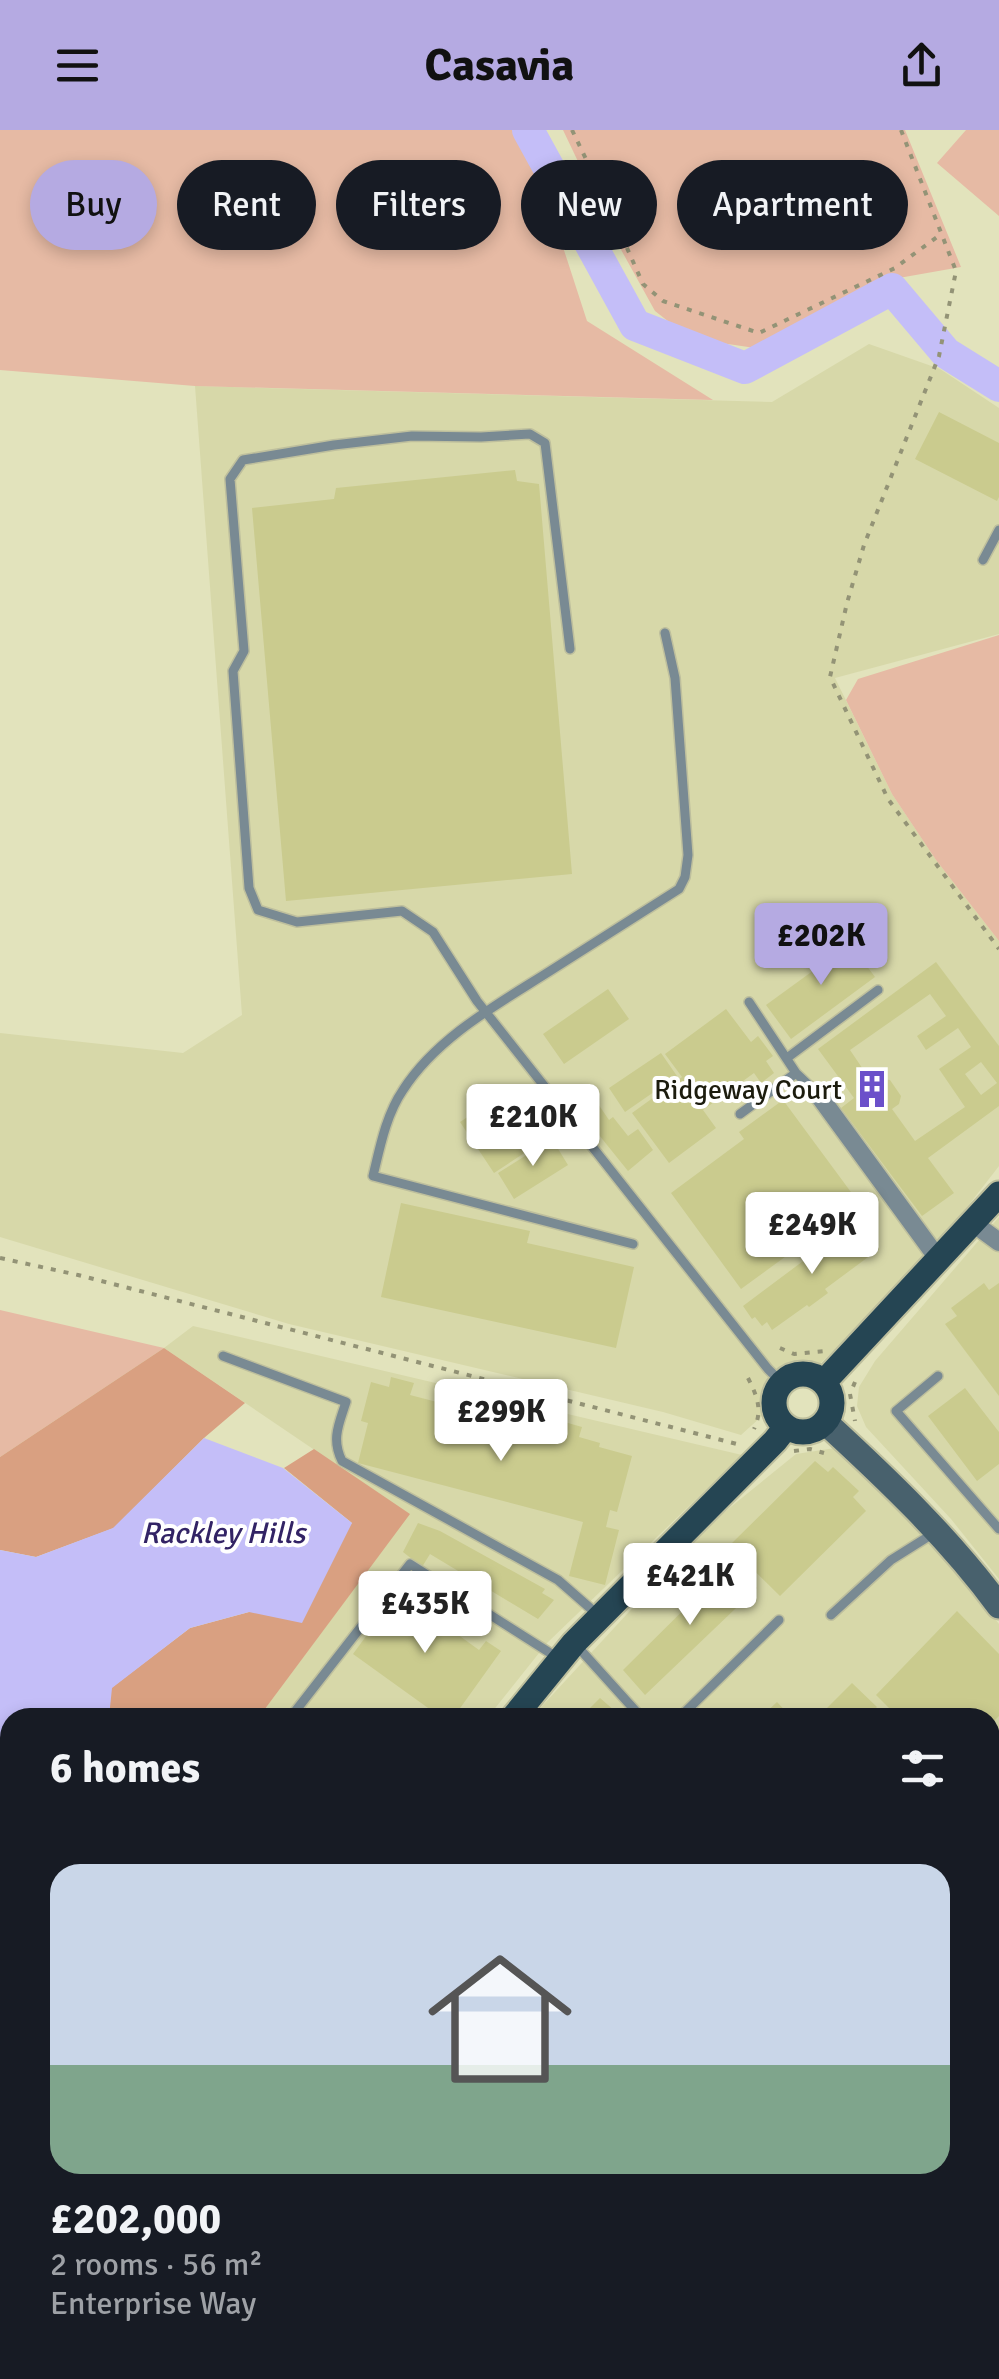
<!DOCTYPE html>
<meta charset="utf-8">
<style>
:root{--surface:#171b24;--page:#20242c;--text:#f1f3f6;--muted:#9ea1a6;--line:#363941;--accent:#b5aae2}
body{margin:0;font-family:Signika,sans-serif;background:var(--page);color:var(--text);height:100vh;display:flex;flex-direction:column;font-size:38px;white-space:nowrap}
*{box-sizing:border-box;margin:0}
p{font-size:32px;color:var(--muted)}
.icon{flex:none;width:55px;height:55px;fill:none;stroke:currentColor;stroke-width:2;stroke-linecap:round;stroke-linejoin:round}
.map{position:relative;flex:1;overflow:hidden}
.panel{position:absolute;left:0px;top:1578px;width:1000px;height:672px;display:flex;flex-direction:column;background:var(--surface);border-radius:30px 30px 0 0;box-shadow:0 5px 15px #0003}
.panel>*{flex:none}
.top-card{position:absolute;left:30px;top:30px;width:940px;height:90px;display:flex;gap:20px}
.price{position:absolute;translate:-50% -85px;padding:0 22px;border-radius:10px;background:#fff;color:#222;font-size:32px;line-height:65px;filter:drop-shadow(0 2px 5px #0008)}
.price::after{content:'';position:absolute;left:50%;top:60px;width:30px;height:22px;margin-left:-15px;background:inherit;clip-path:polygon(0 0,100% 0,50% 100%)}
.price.active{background:var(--accent);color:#111}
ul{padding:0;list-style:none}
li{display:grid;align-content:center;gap:20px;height:530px;padding:0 50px}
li+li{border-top:2px solid var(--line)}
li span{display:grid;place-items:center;height:310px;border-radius:30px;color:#555}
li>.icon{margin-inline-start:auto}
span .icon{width:180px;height:180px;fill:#fffc;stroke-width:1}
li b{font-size:42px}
h2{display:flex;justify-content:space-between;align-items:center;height:120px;padding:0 50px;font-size:42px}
.pill{padding:0 35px;border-radius:45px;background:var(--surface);box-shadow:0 5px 15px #0003;font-size:35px;line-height:90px}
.pill.active{background:var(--accent);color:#111}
header{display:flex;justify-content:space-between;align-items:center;height:130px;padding:0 50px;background:var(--accent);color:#111;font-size:45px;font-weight:700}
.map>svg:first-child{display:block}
.built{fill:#d7d8a9}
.green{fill:#e6baa4}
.forest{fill:#d9a081}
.water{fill:#c4bef8}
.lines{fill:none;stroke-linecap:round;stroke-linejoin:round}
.river{stroke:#c4bef8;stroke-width:32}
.building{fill:#cacb8e;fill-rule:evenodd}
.lane-casing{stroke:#bebf9d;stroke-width:12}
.street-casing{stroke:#bebf9d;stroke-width:21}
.secondary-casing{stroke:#bebf9d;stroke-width:29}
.primary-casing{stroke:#bebf9d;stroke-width:29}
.path{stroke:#939376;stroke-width:4;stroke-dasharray:5 8;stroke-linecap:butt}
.lane{stroke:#798a93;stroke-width:9}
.street{stroke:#798a93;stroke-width:18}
.secondary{stroke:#48616d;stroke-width:25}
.primary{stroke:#254553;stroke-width:25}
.labels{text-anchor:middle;stroke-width:8;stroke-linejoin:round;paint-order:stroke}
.poi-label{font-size:28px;fill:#1c1c0e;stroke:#fff;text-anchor:end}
.water-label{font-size:30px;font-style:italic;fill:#322365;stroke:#fff}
</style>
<header><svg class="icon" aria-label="menu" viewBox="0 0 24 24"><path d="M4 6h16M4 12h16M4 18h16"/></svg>Casavia<svg class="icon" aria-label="share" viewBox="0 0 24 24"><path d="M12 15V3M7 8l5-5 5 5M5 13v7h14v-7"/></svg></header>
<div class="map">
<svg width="999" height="2249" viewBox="0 0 999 2249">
<rect width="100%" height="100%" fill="#e2e3bc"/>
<path class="built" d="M869 214 940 239 999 278V504L835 548 892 664 936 730 999 811V1036L926 1130 823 1231 741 1305 663 1282 289 1194 0 1107V903L183 923 242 885 195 256 772 272Z
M999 1087V1449L951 1389 866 1297 857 1276 859 1257 875 1231Z
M193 1196 742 1325 547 1513 488 1587H259L409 1384 164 1218Z
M835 1318 887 1354 999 1494V2249H554L548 2240H990V1588H531L711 1393 796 1324Z
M10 1721V2240H50L43 2249H0V1729Z
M107 2240H516L522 2249H100Z"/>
<path class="green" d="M0 0H525L587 191 713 270 195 256 0 240Z
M563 0H905L961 137 893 149 755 218 701 210 673 195 655 181 614 107Z
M966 0H999V86L937 33Z
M999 505V811L936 730 892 664 846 570 858 549Z
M0 1180 164 1218 0 1327Z"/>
<path class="forest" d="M164 1218 245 1273 204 1308 114 1398 36 1427 0 1420V1327Z
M314 1319 410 1384 259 1587 109 1588 111 1558 190 1498 249 1482 352 1393 284 1338Z"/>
<path class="water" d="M204 1308 283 1338 352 1393 302 1493 249 1482 190 1498 112 1558 109 1587 10 1588V1645L0 1647V1420L36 1427 113 1398Z"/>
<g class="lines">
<path class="river" d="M528 0 635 195 745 238 892 159 946 223 999 256"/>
</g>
<path class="building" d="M939 282 999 313V367L997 371 915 329Z
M515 340 517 351 539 354 572 744 286 771 252 378 334 369 336 358Z
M843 804 875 847 791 909 766 875 821 835 814 826Z
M936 832 999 916V976L928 1028 954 1063 922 1086 841 978 854 968 818 919ZM930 864 946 886 917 906 926 920 958 898 971 917 939 939 965 977 915 1011 892 979 899 974 901 966 890 950 880 949 873 954 850 920ZM981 932 997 953 981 965 965 944Z
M608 859 629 889 564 934 543 904Z
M726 879 751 912 758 906 773 926 766 931 774 943 761 953 754 943 703 980 716 998 669 1033 632 983 682 947 665 924Z
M661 923 677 946 625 982 609 958Z
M513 957 547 1008 494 1043 460 992Z
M592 965 609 990 613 987 628 1006 638 999 653 1020 628 1041 595 1000 578 975Z
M783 970 859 1073 741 1159 671 1063 744 1009 739 1002Z
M552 1009 568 1035 514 1069 498 1043Z
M401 1073 530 1101 527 1113 634 1137 616 1218 381 1167Z
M858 1090 879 1119 825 1159 828 1163 809 1177 807 1175 772 1200 767 1192 762 1196 755 1187 752 1189 743 1176Z
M984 1153 989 1160 999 1153V1266L945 1194 957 1186 951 1178Z
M391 1247 414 1253 410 1265 544 1300 547 1287 582 1297 579 1307 600 1313 599 1317 632 1326 617 1382 610 1380 606 1397 619 1400 605 1455 569 1446 583 1392 358 1333 368 1293 361 1291 371 1252 389 1257Z
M965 1258 999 1302V1334L977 1351 928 1286Z
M815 1331 828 1342 833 1337 859 1361 853 1367 866 1381 780 1466 729 1416Z
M418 1393 440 1401 545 1459 542 1463 554 1470 538 1489 430 1424 422 1437 403 1422Z
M733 1431 757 1458 645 1565 623 1540Z
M405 1453 419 1463 413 1472 479 1520 486 1511 501 1521 453 1588H442L353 1524Z
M957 1481 999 1524V1586L990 1595V1588H899L876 1565Z
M852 1553 877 1577 866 1588H817Z
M600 1568 623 1588H580Z
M777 1572 792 1588H760Z
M10 1773V1813L0 1806V1786Z
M0 1892 10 1900V2005L0 1998Z
M996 2007 999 2011V2141L990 2147V2012Z
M0 2188 10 2195V2240H34L27 2249H0Z
M171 2240H296L287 2249H162Z
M446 2240H490L500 2249H437Z"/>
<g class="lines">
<g class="lane-casing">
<path id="lane" d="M983 430 999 400
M570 519 545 313 530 304 481 307 412 306 334 315 243 330 230 349 244 521 233 541 249 758 258 780 297 792 402 781 433 802 477 871 768 1239 781 1252
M749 872 796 943 817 963
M787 928 878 860
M740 984 796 943
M633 1114 373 1046C380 1017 386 985 403 960 437 907 498 874 550 841 593 814 636 786 679 759L685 747 688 725 675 548 665 503
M223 1226 346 1272C339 1294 331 1309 342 1331L558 1450 598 1485
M938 1246 896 1281 999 1399
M831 1485 891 1430 934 1403
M577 1516 642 1588
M290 1588 410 1434 558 1528
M679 1588 779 1490
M0 2096 10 2103
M990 2199 999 2193
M361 2249 370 2240
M876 2249 904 2240"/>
</g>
<g class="street-casing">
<path id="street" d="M817 963 939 1130
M973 1093 999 1112
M532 2240 538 2249"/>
</g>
<g class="secondary-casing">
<path id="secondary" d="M825 1292C887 1349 949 1408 999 1476"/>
</g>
<g class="primary-casing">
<path id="primary" d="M774 1273a29 29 0 1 1 58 0a29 29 0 1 1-58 0Z
M824 1252 999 1064
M513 1588 574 1513 775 1311 786 1297
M84 2249 91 2240"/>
</g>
<path class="path" d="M572 0 607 73 643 154 663 171 759 203 895 138 941 104
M901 0 956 141 939 226 864 415 847 473 830 547 888 669 999 819
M607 73 619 67
M0 1128 78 1145 741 1315
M780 1218 794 1224 825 1221
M748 1248C757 1266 763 1280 754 1299
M855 1252 850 1264 855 1291
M794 1321 810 1319 824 1323"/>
<use href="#lane" class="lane"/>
<use href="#street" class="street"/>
<use href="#secondary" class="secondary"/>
<use href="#primary" class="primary"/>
</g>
<defs>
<g id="building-bare" transform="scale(3)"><path d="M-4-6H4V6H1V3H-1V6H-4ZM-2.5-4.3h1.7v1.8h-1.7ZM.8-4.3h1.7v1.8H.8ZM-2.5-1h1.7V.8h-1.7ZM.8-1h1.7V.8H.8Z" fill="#6b50ca" stroke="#fff" stroke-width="2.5" paint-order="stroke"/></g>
</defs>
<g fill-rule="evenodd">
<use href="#building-bare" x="872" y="959"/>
</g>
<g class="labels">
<g class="poi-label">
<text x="842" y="969">Ridgeway Court</text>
</g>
<g class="water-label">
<text x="223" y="1413">Rackley Hills</text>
</g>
</g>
</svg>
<b class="price active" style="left:821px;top:858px">£202K</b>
<b class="price" style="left:533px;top:1039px">£210K</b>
<b class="price" style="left:812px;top:1147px">£249K</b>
<b class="price" style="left:501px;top:1334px">£299K</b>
<b class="price" style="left:690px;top:1498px">£421K</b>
<b class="price" style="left:425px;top:1526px">£435K</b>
<div class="top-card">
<a class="pill active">Buy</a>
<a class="pill">Rent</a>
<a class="pill">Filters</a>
<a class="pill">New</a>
<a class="pill">Apartment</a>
</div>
<section class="panel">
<h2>6 homes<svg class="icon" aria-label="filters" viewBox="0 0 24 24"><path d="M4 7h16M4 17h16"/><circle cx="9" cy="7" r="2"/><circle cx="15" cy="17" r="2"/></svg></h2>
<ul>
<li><span style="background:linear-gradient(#c9d6e8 65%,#7fa58c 0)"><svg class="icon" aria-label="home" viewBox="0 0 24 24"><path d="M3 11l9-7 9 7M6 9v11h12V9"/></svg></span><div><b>£202,000</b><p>2 rooms · 56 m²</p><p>Enterprise Way</p></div></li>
</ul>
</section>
</div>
